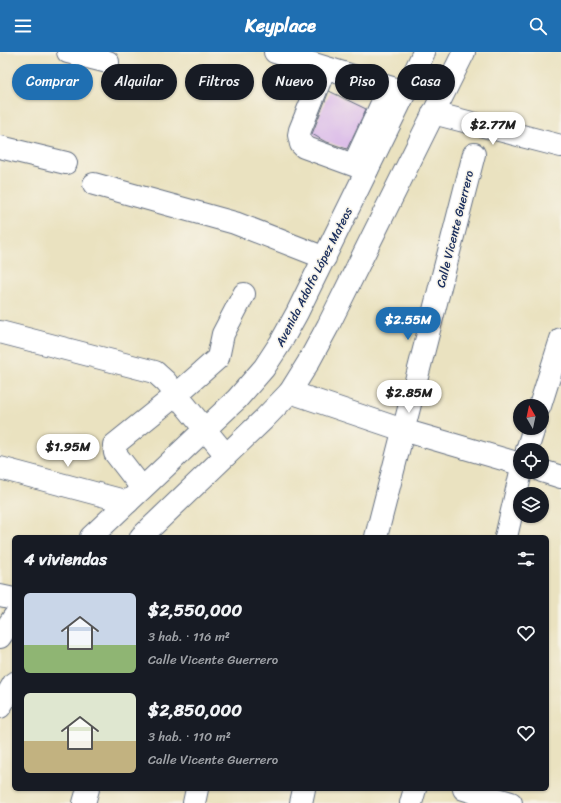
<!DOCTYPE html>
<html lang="es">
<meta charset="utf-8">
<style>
:root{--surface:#171b24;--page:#242831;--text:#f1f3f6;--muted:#9ea1a6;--accent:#1f6fb2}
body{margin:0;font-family:Sriracha,sans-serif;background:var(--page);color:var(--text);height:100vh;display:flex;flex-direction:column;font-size:15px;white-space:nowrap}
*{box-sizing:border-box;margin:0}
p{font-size:13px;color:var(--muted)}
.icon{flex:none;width:22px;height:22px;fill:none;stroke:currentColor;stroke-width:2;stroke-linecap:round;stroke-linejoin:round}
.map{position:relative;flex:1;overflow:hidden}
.side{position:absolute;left:12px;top:483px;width:537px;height:256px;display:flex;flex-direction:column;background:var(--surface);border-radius:6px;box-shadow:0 1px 3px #0004}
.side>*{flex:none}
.banner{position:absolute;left:12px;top:12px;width:537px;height:36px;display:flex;gap:8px}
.needle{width:26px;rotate:351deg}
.controls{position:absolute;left:513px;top:347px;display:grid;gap:8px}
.controls a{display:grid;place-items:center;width:36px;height:36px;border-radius:50%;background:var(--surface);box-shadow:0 1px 3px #0004;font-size:20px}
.price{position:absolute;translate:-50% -34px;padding:0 9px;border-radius:14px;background:#fff;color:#222;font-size:13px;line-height:26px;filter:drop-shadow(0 1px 2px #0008)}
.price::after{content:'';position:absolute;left:50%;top:24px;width:12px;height:9px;margin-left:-6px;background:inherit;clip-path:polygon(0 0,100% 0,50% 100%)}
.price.on{background:var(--accent);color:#fff}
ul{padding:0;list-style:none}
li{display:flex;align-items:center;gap:12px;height:100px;padding:0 12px}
li span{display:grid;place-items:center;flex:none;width:112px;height:80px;border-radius:6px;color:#555}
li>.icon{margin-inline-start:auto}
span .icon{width:48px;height:48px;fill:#fffc;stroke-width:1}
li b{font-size:17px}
h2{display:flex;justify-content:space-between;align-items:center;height:48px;padding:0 12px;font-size:17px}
.chip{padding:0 14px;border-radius:18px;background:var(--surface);box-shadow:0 1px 3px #0004;font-size:14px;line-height:36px}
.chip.on{background:var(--accent);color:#fff}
header{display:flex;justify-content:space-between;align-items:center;height:52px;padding:0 12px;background:var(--accent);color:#fff;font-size:18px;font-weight:700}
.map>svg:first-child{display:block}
.building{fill:#d8b5e9}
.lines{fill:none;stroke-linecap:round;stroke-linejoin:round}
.minor-casing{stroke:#636e80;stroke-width:24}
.major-casing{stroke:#636e80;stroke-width:24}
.minor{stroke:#fff;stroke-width:22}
.major{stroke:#fff;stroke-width:22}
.labels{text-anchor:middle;stroke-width:3;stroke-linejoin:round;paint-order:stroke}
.street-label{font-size:12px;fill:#1b2f5e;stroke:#f7f3e8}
</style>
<header><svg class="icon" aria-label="menu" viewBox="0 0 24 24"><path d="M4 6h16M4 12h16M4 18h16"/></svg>Keyplace<svg class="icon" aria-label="search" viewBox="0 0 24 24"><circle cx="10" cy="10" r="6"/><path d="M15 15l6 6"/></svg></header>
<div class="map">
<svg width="561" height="751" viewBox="0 0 561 751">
<rect width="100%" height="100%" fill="#f7f3e8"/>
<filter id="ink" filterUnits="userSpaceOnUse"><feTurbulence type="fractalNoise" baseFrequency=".025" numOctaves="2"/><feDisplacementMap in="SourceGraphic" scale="8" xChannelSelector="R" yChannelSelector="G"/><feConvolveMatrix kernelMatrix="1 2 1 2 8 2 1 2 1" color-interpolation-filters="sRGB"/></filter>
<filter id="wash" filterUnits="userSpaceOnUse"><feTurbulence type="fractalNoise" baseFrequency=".012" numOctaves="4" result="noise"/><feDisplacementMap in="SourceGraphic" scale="16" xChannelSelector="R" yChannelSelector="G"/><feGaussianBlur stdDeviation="0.9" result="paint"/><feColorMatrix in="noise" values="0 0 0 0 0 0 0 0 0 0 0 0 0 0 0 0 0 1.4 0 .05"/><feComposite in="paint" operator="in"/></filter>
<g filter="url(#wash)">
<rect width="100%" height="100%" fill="#eae2c0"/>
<g id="blocks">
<path class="building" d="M329 39 366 57 347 97 324 89 312 82Z"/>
</g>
</g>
<g filter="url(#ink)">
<use href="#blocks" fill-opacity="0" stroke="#636e80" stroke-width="1"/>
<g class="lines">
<g class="minor-casing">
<path id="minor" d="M68 0 108 10
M275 0 405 40
M325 16 300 78 299 83 301 92 304 95 367 118
M433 61 561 94
M0 95 66 111
M354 112 389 36
M94 132 235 171 325 206
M0 280 155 320 166 330 226 403
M290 340 403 378 520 412
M540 354 561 287
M527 398 534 376
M0 416 128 450
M542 419 561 425
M142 436 115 401 114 393 176 343 218 306 223 282 244 242
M376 485 474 102
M506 485 521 420
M0 544 14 547
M464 737 511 751
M84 751 88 737
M194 751 197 737
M301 751 304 737
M411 751 415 737"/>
</g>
<g class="major-casing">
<path id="major" d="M91 485 237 347 264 316 281 290 297 261 400 51 424 0
M141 485 263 368 290 340 308 311 328 274 464 0
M0 585 14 565
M0 655 14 631"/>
</g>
<use href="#minor" class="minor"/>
<use href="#major" class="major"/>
</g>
</g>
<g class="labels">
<g class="street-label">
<text transform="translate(455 177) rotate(-76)" y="4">Calle Vicente Guerrero</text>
<text transform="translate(314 225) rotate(-63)" y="4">Avenida Adolfo López Mateos</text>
</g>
</g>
</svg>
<div class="controls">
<a><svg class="needle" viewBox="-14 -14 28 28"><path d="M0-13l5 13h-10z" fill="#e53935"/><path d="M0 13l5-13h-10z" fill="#9ea1a6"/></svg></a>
<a><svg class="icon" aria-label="locate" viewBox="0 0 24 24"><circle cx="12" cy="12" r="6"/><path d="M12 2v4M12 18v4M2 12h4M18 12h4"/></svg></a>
<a><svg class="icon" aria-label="layers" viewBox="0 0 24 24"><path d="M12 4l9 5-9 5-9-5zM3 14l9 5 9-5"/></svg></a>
</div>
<b class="price" style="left:493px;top:94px">$2.77M</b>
<b class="price on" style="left:408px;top:289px">$2.55M</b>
<b class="price" style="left:409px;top:362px">$2.85M</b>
<b class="price" style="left:68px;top:416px">$1.95M</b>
<div class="banner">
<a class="chip on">Comprar</a>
<a class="chip">Alquilar</a>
<a class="chip">Filtros</a>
<a class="chip">Nuevo</a>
<a class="chip">Piso</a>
<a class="chip">Casa</a>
</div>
<section class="side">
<h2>4 viviendas<svg class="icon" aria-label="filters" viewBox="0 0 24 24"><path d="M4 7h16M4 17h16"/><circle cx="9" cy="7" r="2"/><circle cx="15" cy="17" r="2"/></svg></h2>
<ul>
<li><span style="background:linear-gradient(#c9d6e8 65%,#8fb573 0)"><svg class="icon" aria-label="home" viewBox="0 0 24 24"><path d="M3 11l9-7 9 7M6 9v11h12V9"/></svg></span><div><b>$2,550,000</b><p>3 hab. · 116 m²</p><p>Calle Vicente Guerrero</p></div><svg class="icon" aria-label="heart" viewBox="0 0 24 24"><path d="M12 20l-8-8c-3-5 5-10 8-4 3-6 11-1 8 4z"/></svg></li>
<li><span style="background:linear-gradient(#dfe7d0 60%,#c2b280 0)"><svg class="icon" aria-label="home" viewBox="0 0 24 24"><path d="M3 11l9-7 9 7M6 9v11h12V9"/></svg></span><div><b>$2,850,000</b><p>3 hab. · 110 m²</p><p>Calle Vicente Guerrero</p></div><svg class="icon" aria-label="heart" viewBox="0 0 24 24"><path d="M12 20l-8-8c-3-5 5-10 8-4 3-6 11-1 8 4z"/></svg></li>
</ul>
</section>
</div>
